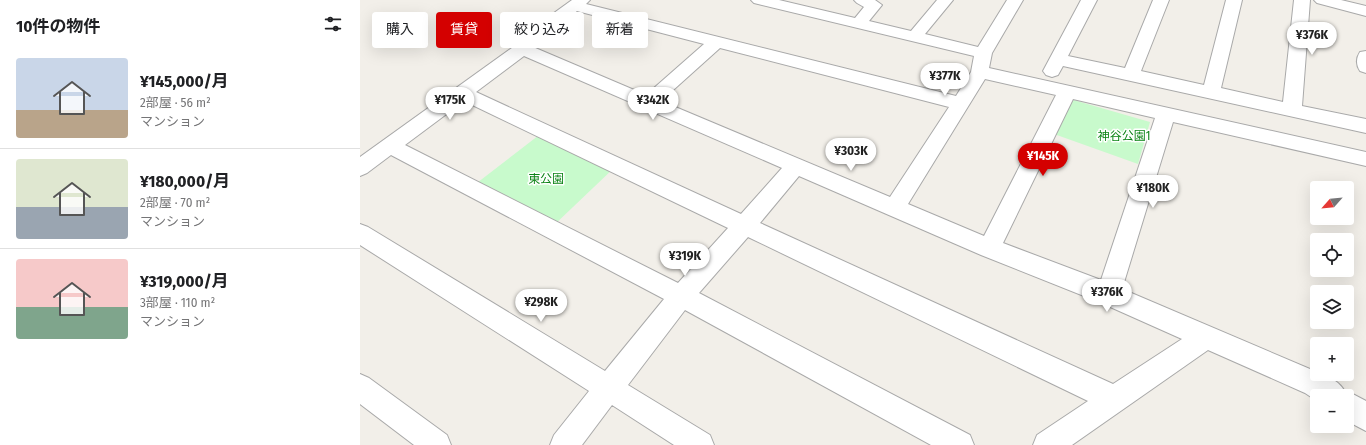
<!DOCTYPE html>
<html lang="ja">
<meta charset="utf-8">
<style>
:root{--surface:#fff;--page:#f6f6f6;--text:#202124;--muted:#757577;--line:#e0e0e0;--accent:#d40000}
body{margin:0;font-family:"Fira Sans Condensed","Noto Sans JP",sans-serif;background:var(--page);color:var(--text);height:100vh;display:flex;flex-direction:column;font-size:15px;white-space:nowrap}
*{box-sizing:border-box;margin:0}
p{font-size:13px;color:var(--muted)}
.icon{flex:none;width:22px;height:22px;fill:none;stroke:currentColor;stroke-width:2;stroke-linecap:round;stroke-linejoin:round}
.map{position:relative;flex:1;overflow:hidden}
.side{display:flex;flex-direction:column;background:var(--surface);width:360px}
.side>*{flex:none}
.hud{position:absolute;left:12px;top:12px;width:380px;height:36px;display:flex;gap:8px}
.needle{width:26px;rotate:243deg}
.tools{position:absolute;left:950px;top:181px;display:grid;gap:8px}
.tools a{display:grid;place-items:center;width:44px;height:44px;border-radius:4px;background:var(--surface);box-shadow:0 4px 16px #0002;font-size:20px}
.price{position:absolute;translate:-50% -34px;padding:0 9px;border-radius:14px;background:#fff;color:#222;font-size:13px;line-height:26px;filter:drop-shadow(0 1px 2px #0008)}
.price::after{content:'';position:absolute;left:50%;top:24px;width:12px;height:9px;margin-left:-6px;background:inherit;clip-path:polygon(0 0,100% 0,50% 100%)}
.price.on{background:var(--accent);color:#fff}
ul{padding:0;list-style:none}
li{display:flex;align-items:center;gap:12px;height:100px;padding:0 16px}
li+li{border-top:1px solid var(--line)}
li span{display:grid;place-items:center;flex:none;width:112px;height:80px;border-radius:4px;color:#555}
li>.icon{margin-inline-start:auto}
span .icon{width:48px;height:48px;fill:#fffc;stroke-width:1}
li b{font-size:17px}
h2{display:flex;justify-content:space-between;align-items:center;height:48px;padding:0 16px;font-size:17px}
.pill{padding:0 14px;border-radius:4px;background:var(--surface);box-shadow:0 4px 16px #0002;font-size:14px;line-height:36px}
.pill.on{background:var(--accent);color:#fff}
main{display:flex;flex:1;min-height:0}
.map>svg:first-child{display:block}
.park{fill:#c8facc}
.lines{fill:none;stroke-linecap:round;stroke-linejoin:round}
.minor-casing{stroke:#a9a9a9;stroke-width:2}
.minor{fill:#fff;fill-rule:evenodd}
.labels{text-anchor:middle;stroke-width:3;stroke-linejoin:round;paint-order:stroke}
.park-label{font-size:12px;fill:#0c8416;stroke:#fff}
</style>
<main>
<section class="side">
<h2>10件の物件<svg class="icon" aria-label="filters" viewBox="0 0 24 24"><path d="M4 7h16M4 17h16"/><circle cx="9" cy="7" r="2"/><circle cx="15" cy="17" r="2"/></svg></h2>
<ul>
<li><span style="background:linear-gradient(#c9d6e8 65%,#b9a48a 0)"><svg class="icon" aria-label="home" viewBox="0 0 24 24"><path d="M3 11l9-7 9 7M6 9v11h12V9"/></svg></span><div><b>¥145,000/月</b><p>2部屋 · 56 m²</p><p>マンション</p></div></li>
<li><span style="background:linear-gradient(#dfe7d0 60%,#9aa5b1 0)"><svg class="icon" aria-label="home" viewBox="0 0 24 24"><path d="M3 11l9-7 9 7M6 9v11h12V9"/></svg></span><div><b>¥180,000/月</b><p>2部屋 · 70 m²</p><p>マンション</p></div></li>
<li><span style="background:linear-gradient(#f6c9c9 60%,#7fa58c 0)"><svg class="icon" aria-label="home" viewBox="0 0 24 24"><path d="M3 11l9-7 9 7M6 9v11h12V9"/></svg></span><div><b>¥319,000/月</b><p>3部屋 · 110 m²</p><p>マンション</p></div></li>
</ul>
</section>
<div class="map">
<svg width="1006" height="445" viewBox="0 0 1006 445">
<rect width="100%" height="100%" fill="#f2efe9"/>
<path class="park" d="M710 99 790 122 778 164 694 134Z
M183 132 255 167 192 227 113 186Z"/>
<g class="lines">
<g class="minor-casing">
<path id="minor" d="M212 0H230L226 4 596 96 611 72 614 56 394 3 391 0H419L495 18 504 7 497 3 494 0H515L522 5 509 21 551 31 577 0H593L565 34 618 47 647 0H663L632 53 629 68 1006 152V166L813 122 762 289 957 372V374C967 374 981 383 985 392L987 391 1006 401V431L987 421V396H957V401L945 393 848 350 712 445H673L677 435 728 401 388 237 339 293 610 435 614 445H571L325 310 268 385 350 435 354 445H314L252 405 222 445H190L194 435 229 391 0 245V224L8 227 245 371 304 299 31 155 7 173 0 176V157L156 45 169 31ZM217 11 344 44 286 95 173 47 181 39ZM360 48 589 107 530 197 301 101ZM164 56 422 168 381 214 116 92ZM625 79 696 95 624 236 548 204ZM713 99 795 118 741 280 643 243ZM104 101 368 228 318 283 45 145ZM439 176 621 255 739 302 822 339 753 384 400 223Z
M721 0H737L708 56 765 68 793 0H809L781 71 844 85 866 0H882L861 88 923 102 934 0H950L942 106 1006 119V133L703 66 698 75 692 77 686 75 683 71Z
M954 0H981L1006 6V16L957 3Z
M1006 51V73L1000 71C996 65 996 58 1000 52Z
M0 374 9 378 87 435 91 445H54L0 404Z"/>
</g>
<use href="#minor" class="minor"/>
</g>
<g class="labels">
<g class="park-label">
<text x="764" y="140">神谷公園1</text>
<text x="186" y="183">東公園</text>
</g>
</g>
</svg>
<div class="tools">
<a><svg class="needle" viewBox="-14 -14 28 28"><path d="M0-13l5 13h-10z" fill="#e53935"/><path d="M0 13l5-13h-10z" fill="#757577"/></svg></a>
<a><svg class="icon" aria-label="locate" viewBox="0 0 24 24"><circle cx="12" cy="12" r="6"/><path d="M12 2v4M12 18v4M2 12h4M18 12h4"/></svg></a>
<a><svg class="icon" aria-label="layers" viewBox="0 0 24 24"><path d="M12 4l9 5-9 5-9-5zM3 14l9 5 9-5"/></svg></a>
<a>+</a>
<a>−</a>
</div>
<b class="price" style="left:952px;top:56px">¥376K</b>
<b class="price" style="left:585px;top:97px">¥377K</b>
<b class="price" style="left:90px;top:121px">¥175K</b>
<b class="price" style="left:293px;top:121px">¥342K</b>
<b class="price" style="left:491px;top:172px">¥303K</b>
<b class="price on" style="left:683px;top:177px">¥145K</b>
<b class="price" style="left:793px;top:209px">¥180K</b>
<b class="price" style="left:325px;top:277px">¥319K</b>
<b class="price" style="left:747px;top:313px">¥376K</b>
<b class="price" style="left:181px;top:323px">¥298K</b>
<div class="hud">
<a class="pill">購入</a>
<a class="pill on">賃貸</a>
<a class="pill">絞り込み</a>
<a class="pill">新着</a>
</div>
</div>
</main>
